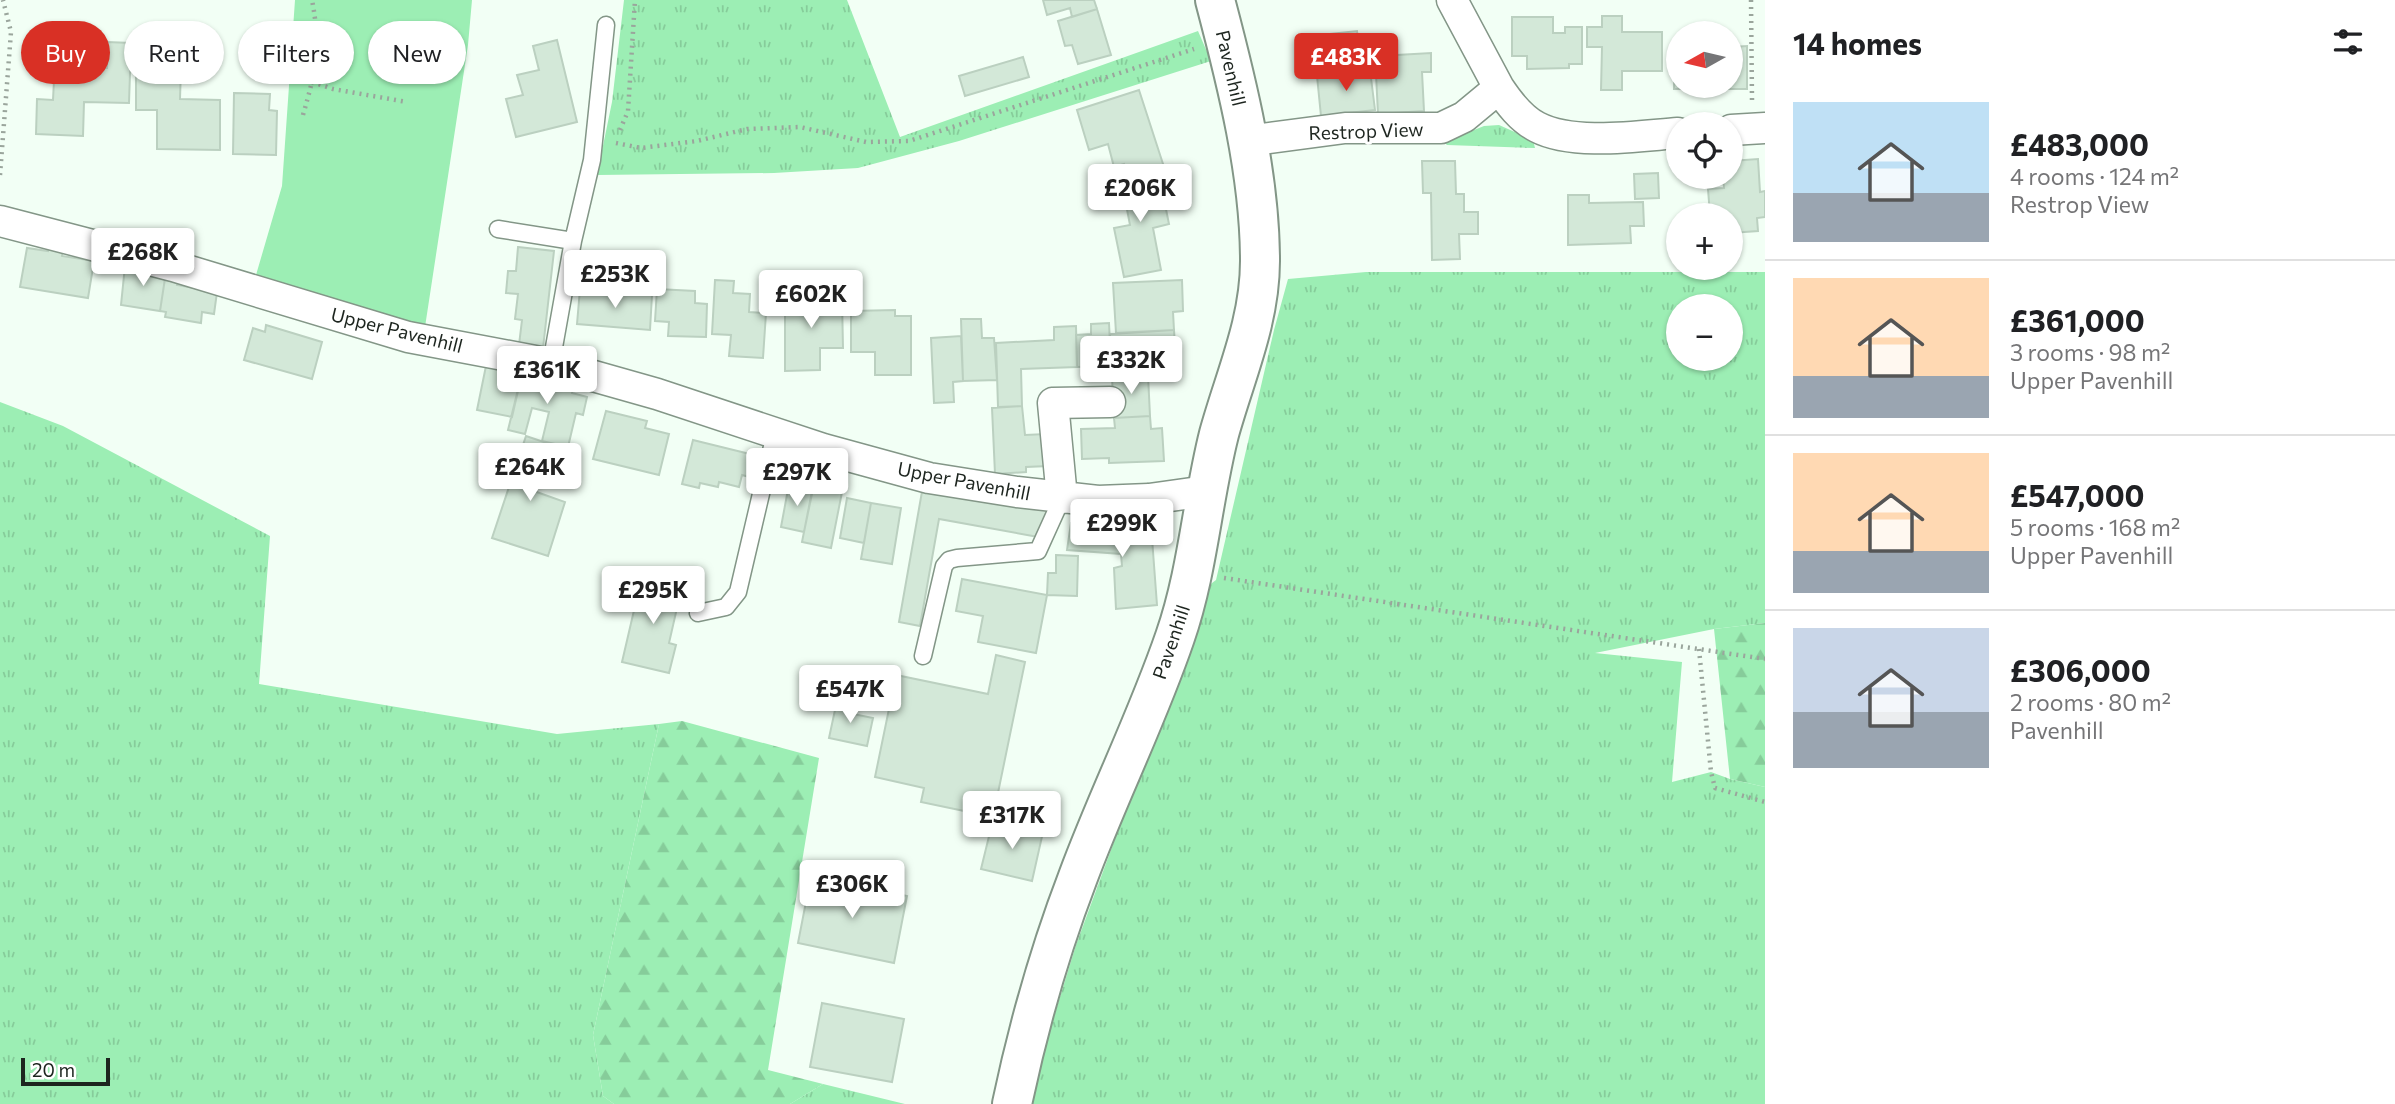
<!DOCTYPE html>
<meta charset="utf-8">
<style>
:root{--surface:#fff;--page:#f6f6f6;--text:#202124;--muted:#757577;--line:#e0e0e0;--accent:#d93025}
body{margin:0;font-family:Commissioner,sans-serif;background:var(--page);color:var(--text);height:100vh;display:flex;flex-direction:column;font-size:26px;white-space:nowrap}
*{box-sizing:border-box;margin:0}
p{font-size:23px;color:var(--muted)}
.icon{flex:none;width:38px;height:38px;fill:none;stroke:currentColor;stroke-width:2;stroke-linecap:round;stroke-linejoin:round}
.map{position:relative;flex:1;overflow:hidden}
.drawer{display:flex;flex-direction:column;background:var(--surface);width:630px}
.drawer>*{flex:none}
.top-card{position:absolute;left:21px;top:21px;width:665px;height:63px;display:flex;gap:14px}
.needle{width:46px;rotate:262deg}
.tools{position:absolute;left:1666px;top:21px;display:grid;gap:14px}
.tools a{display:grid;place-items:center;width:77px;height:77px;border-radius:50%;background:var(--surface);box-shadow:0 2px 5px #0004;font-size:35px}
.scale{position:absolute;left:21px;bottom:18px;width:89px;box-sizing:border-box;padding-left:7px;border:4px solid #1d251f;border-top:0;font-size:19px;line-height:24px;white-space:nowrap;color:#1d251f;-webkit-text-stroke:5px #fff;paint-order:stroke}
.price{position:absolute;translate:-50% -60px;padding:0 16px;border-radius:7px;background:#fff;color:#222;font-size:23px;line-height:46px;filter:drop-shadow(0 2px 4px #0008)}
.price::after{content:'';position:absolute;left:50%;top:42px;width:21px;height:16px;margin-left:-10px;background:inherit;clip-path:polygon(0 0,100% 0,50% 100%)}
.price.on{background:var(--accent);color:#fff}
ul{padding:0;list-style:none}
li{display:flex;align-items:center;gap:21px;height:175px;padding:0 28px}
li+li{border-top:2px solid var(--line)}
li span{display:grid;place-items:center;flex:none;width:196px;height:140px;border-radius:0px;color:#555}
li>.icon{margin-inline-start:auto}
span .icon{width:84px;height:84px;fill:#fffc;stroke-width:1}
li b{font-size:30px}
h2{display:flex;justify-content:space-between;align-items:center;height:84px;padding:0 28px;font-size:30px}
.tag{padding:0 24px;border-radius:32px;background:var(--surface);box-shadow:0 2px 5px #0004;font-size:24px;line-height:63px}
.tag.on{background:var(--accent);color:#fff}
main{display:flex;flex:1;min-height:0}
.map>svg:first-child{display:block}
.grass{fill:url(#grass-tufts);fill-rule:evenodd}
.forest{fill:url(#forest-firs)}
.garden{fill:#9ceeb4}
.building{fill:#d3e8d8;stroke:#bbd0c0;stroke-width:2}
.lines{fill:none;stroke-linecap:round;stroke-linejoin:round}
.service-casing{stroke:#839687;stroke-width:19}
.minor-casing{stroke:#839687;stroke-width:33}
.tertiary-casing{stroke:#839687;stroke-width:42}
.path{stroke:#9aa59c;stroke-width:4.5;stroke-dasharray:2 5;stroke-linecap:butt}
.service{stroke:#fff;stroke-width:16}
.minor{stroke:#fff;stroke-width:30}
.tertiary{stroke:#fff;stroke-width:38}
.labels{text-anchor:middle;stroke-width:6;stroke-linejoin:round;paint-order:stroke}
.street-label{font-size:19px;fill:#1d251f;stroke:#fff}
</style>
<main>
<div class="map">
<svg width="1765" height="1104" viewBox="0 0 1765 1104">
<defs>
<pattern id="grass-tufts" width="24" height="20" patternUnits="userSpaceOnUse" patternTransform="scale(1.75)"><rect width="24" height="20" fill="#9ceeb4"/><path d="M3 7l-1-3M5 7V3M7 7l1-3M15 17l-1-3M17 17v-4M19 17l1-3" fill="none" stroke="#86cc9a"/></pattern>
<pattern id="forest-firs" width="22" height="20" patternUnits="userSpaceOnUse" patternTransform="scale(1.75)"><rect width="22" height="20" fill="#9ceeb4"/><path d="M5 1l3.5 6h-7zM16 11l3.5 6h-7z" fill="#86cc9a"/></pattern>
</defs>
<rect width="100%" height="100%" fill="#f2fff5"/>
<path class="grass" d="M624 0H847L900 137 1198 31 1211 61 959 141 858 168 774 173 597 175 612 102Z
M1499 125 1533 140 1535 148 1447 145 1444 142 1484 126Z
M1366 272H1765V623L1714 629 1595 653 1682 662 1672 782 1711 772 1730 779 1765 787V1104H1030L1031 1091 1076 945 1208 586 1216 580 1274 330 1288 279ZM1678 306H1731V359H1678Z
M0 402 63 426 270 536 259 684 557 734 659 724 593 1035 603 1096 614 1104H0Z
M823 1084 905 1104H790Z"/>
<path class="forest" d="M1765 623V787L1730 779 1714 629Z
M682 721 819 758 768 1070 823 1084 790 1104H614L603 1096 593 1035 659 724Z"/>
<path class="garden" d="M295 0H472L468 45 425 327 256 275 282 186Z"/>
<path class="building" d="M1043 0H1094L1097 9 1072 17 1070 8 1047 15Z
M1097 9 1111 55 1078 64 1072 45 1065 46 1058 21Z
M1602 16H1622V32H1662V71H1622V90H1601L1602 47H1587V27H1602Z
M1512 17H1553V33H1565V27H1582V64H1569V68L1527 69V56H1512Z
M1357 31 1361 63 1336 66 1337 74 1317 76 1312 36Z
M557 40 577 122 516 137 506 99 523 95 517 75 539 70 533 46Z
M1675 41H1678V86H1731V47L1747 46V89H1674Z
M107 42 131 43 129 103 84 102 83 136 36 134 37 99 53 100 54 80 66 81V67L107 68Z
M1431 53V72H1422L1424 111 1378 114 1376 74 1397 73V55Z
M1023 57 1029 77 965 96 959 76Z
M136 67 181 68 180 99 220 100V150L157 149V110H136Z
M1370 70 1375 110 1321 116 1317 76Z
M1139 90 1164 167 1129 177 1124 164 1114 167 1108 144 1089 150 1077 110Z
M234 93 270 94 269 110 277 111 276 155 233 154Z
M1758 159 1760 192 1765 191V217L1757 218 1758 231 1731 233V215H1710L1708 189 1724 188 1723 177H1731V161Z
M1422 161H1455L1456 194H1464V212H1478V234H1459L1460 259 1432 260 1431 193H1423Z
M1658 173 1659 198 1635 199 1634 174Z
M1159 175 1169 224 1153 228 1161 270 1124 277 1114 228 1130 225 1125 199 1113 201 1110 185Z
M1568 195H1589V203L1643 202 1644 226H1630L1631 243 1568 245Z
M49 244 63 246 62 256 94 261 88 298 20 287 27 248 48 251Z
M518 247 554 251 543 348 519 345 522 320 515 319 518 294 506 293 508 271H516Z
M125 266 166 272 160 311 121 305Z
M166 272 179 274 177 285 217 292 214 314 202 312 201 323 165 317 166 312 160 311Z
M715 280 734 281 733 293 750 294 749 312 766 313 763 358 729 356 731 335 712 334Z
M1182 280 1183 311 1173 312 1174 330 1116 333 1113 283Z
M580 289 652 295 650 330 577 324Z
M657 289 695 291V303L707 304 706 337 668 336 669 322 655 321Z
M785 293H814V299H842L843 348H820V370L785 371Z
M895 310V316H911V375H875V352H851V311Z
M961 319H981L982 338H994L997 380 963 381Z
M1109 323 1111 366 1077 367 1076 335 1091 334V324Z
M266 325 322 342 312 379 244 360 253 328 265 332Z
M1076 326 1077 367 1021 369 1022 406 998 407 996 343 1054 340V327Z
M1174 330 1176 362 1160 363V369H1145L1148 375 1112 377 1110 334Z
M961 336 963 381 953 382 954 402 934 403 931 338Z
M487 361 523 369 512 417 477 410Z
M523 369 575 382 572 393 587 397 583 415 576 413 568 447 542 441 549 412 532 408 525 434 508 430Z
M1148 375 1150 416 1114 418 1112 377Z
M1022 406 1025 435 1046 434 1048 466 1026 467V472L995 474 992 408Z
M606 411 647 421 645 428 669 434 659 475 593 459Z
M1150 416 1151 429 1162 428 1164 461 1109 463V458L1082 459 1081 429 1115 428 1114 418Z
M526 436 556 446 545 476 536 473 531 490 565 502 548 556 492 538Z
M693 440 758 456 753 478 742 475 739 487 719 482 718 487 700 483 699 488 682 484Z
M814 481 843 487 831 548 802 542Z
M789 484 813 489 804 532 781 527Z
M923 486 1049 508 1044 538 939 519 920 626 899 622Z
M847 498 871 503 864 543 840 538Z
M871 503 901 508 892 564 861 559Z
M1071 523 1129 526 1151 525 1157 605 1116 609 1114 568 1122 566 1121 554 1067 550Z
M1056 555 1078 556 1077 596 1047 595 1048 573H1056Z
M642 576 682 586 669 643 676 645 669 673 622 662Z
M962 579 1047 595 1036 653 978 642 983 616 956 611Z
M996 655 1025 662 993 817 921 802 924 788 875 777 896 675 988 694Z
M838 696 851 699 848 713 873 718 867 746 829 738Z
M993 820 1043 832 1032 881 981 869Z
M811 876 907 896 894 963 798 943Z
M822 1003 904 1019 892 1082 810 1067Z"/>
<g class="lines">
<g class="service-casing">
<path id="service" d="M498 229 573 241
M551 364 573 241 592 160 606 25
M698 613 726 607 738 592 775 434
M923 656 944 566 949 560 957 558 1038 551 1062 498"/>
</g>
<g class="minor-casing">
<path id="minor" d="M1499 88C1509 103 1521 119 1537 127 1573 146 1638 136 1678 133
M1731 130 1765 128
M1247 141 1345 128H1441L1464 117 1499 88 1452 0
M0 221 173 266 408 337 551 364 657 394 823 449 929 478 1017 492 1098 501 1149 499 1206 491
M1062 498 1053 403 1110 402"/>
</g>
<g class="tertiary-casing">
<path id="tertiary" d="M1012 1104C1028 1028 1050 950 1078 877 1108 796 1147 719 1175 637 1198 571 1202 501 1219 434 1235 376 1260 322 1260 261 1260 175 1237 83 1215 0"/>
</g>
<path class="path" d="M1751 0 1752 100
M312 82 333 89 407 102
M303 115C316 70 321 47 312 0
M620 130 628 111 635 0
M616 143 641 148 697 141 747 129 800 127 866 142 909 141 1194 49
M0 175 11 32 3 0
M1224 578 1765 659
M1699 649 1711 772 1715 788 1765 802"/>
<use href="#service" class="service"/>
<use href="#minor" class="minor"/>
<use href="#tertiary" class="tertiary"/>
</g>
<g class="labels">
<g class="street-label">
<text transform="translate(1231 68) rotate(77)" y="7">Pavenhill</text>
<text transform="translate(1366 131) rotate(-2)" y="7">Restrop View</text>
<text transform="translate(397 330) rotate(14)" y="7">Upper Pavenhill</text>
<text transform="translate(964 481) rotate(11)" y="7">Upper Pavenhill</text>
<text transform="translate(1171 642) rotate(-71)" y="7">Pavenhill</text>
</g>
</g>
</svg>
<div class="tools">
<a><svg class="needle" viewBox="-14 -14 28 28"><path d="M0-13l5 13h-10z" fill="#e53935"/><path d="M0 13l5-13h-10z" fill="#757577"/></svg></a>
<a><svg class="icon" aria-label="locate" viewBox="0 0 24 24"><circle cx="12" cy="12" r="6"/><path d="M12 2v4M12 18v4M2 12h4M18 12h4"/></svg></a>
<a>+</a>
<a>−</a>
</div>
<div class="scale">20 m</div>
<b class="price on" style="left:1346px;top:93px">£483K</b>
<b class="price" style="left:1140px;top:224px">£206K</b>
<b class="price" style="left:143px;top:288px">£268K</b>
<b class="price" style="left:615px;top:310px">£253K</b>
<b class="price" style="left:811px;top:330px">£602K</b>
<b class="price" style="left:1131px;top:396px">£332K</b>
<b class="price" style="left:547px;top:406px">£361K</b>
<b class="price" style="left:530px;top:503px">£264K</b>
<b class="price" style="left:797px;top:508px">£297K</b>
<b class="price" style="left:1122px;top:559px">£299K</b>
<b class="price" style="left:653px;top:626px">£295K</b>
<b class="price" style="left:850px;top:725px">£547K</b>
<b class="price" style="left:1012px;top:851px">£317K</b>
<b class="price" style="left:852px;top:920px">£306K</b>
<div class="top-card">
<a class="tag on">Buy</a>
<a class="tag">Rent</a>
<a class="tag">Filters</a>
<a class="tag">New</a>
</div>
</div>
<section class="drawer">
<h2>14 homes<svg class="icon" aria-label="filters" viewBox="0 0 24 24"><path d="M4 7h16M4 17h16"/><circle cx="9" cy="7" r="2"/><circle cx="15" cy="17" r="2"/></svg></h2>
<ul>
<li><span style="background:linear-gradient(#bfe0f5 65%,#9aa5b1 0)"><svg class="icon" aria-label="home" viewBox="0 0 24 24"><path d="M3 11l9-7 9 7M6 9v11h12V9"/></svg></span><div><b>£483,000</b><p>4 rooms · 124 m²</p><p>Restrop View</p></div></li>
<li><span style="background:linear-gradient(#ffd9b3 70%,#9aa5b1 0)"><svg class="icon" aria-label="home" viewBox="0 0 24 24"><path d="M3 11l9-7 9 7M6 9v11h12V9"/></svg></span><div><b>£361,000</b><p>3 rooms · 98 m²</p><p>Upper Pavenhill</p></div></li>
<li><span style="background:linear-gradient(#ffd9b3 70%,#9aa5b1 0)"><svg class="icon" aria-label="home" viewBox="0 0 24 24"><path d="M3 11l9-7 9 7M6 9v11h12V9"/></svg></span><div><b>£547,000</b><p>5 rooms · 168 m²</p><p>Upper Pavenhill</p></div></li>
<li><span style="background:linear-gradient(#c9d6e8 60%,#9aa5b1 0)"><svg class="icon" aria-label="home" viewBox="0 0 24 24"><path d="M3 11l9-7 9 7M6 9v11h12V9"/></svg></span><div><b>£306,000</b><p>2 rooms · 80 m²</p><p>Pavenhill</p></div></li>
</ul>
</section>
</main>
